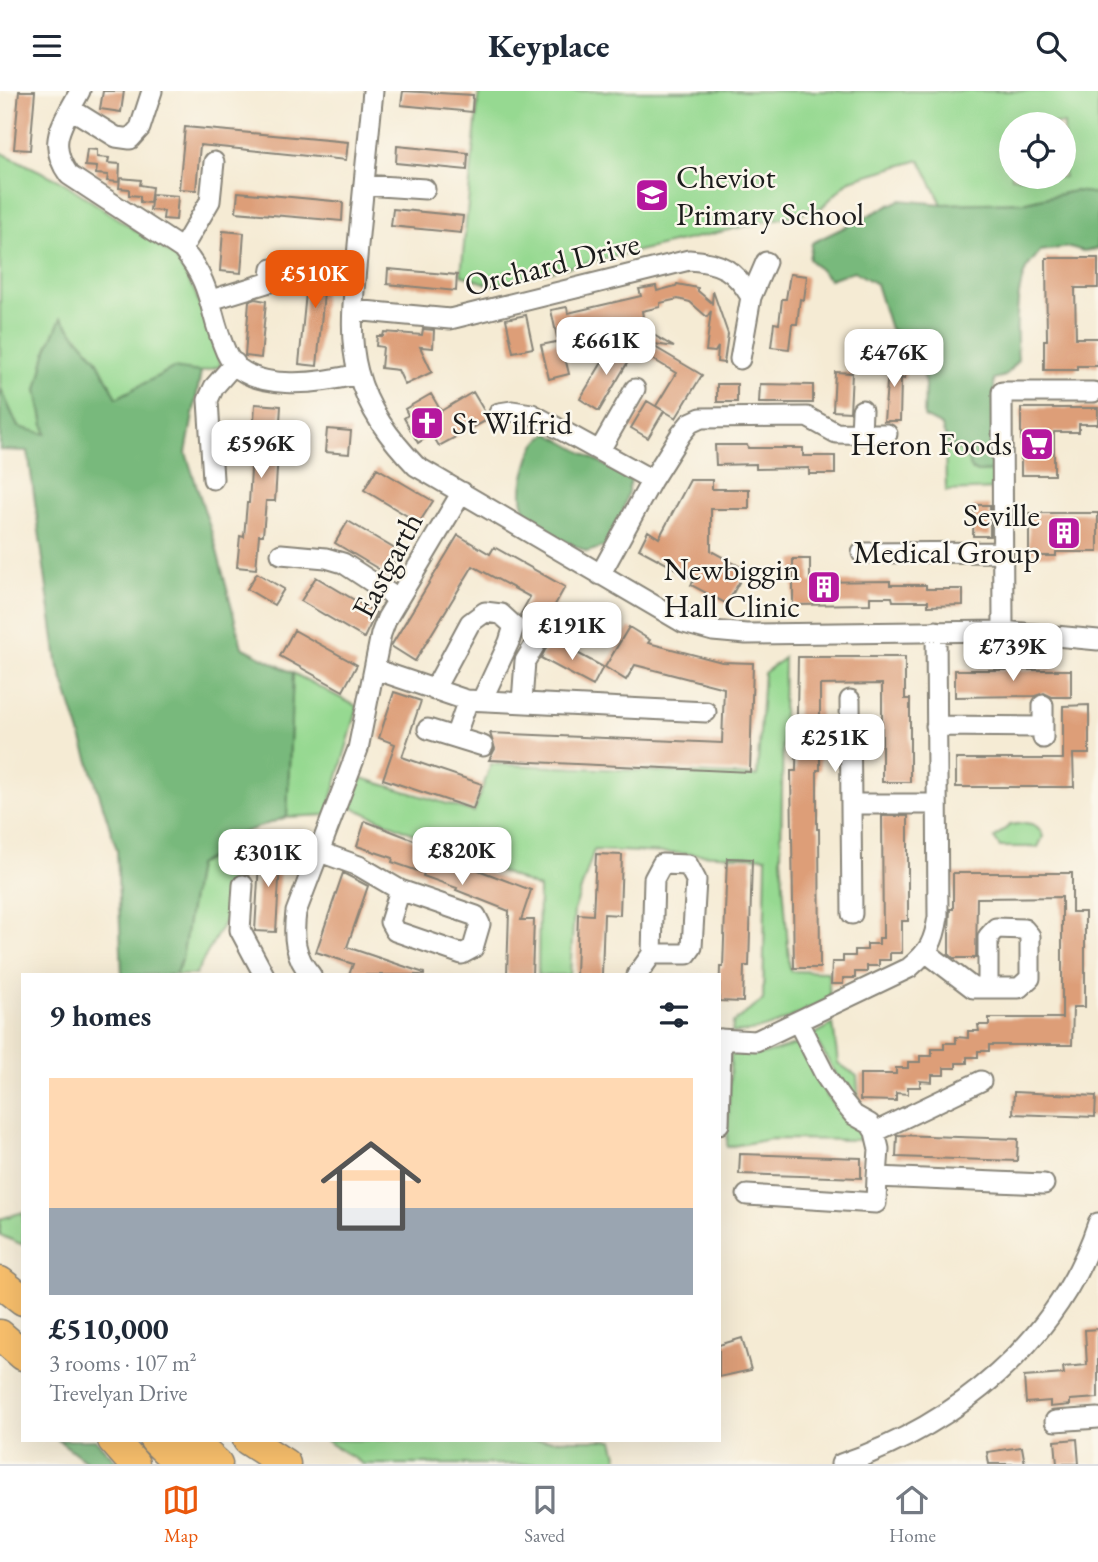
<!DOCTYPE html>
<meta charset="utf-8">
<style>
:root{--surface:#fff;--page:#f2f2f3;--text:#1f2937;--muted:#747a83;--line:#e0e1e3;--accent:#ea580c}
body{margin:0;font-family:"EB Garamond",serif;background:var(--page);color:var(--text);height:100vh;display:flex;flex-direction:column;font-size:26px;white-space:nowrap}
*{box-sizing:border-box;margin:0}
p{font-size:23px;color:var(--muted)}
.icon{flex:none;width:38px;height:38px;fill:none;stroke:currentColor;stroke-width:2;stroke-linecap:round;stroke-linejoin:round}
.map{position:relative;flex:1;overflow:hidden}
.drawer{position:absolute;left:21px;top:882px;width:700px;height:469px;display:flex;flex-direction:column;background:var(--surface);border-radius:0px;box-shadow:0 7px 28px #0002}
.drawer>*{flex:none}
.tools{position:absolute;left:999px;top:21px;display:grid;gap:14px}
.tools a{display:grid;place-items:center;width:77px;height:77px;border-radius:50%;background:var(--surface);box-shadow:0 7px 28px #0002;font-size:35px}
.price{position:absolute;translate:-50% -60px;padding:0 16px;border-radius:14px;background:#fff;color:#222;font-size:23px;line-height:46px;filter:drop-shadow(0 2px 4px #0008)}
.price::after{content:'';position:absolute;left:50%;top:42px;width:21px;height:16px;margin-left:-10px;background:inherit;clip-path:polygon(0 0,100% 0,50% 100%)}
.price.selected{background:var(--accent);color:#fff}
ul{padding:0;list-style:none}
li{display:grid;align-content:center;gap:14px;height:371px;padding:0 28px}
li+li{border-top:2px solid var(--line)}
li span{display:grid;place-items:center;height:217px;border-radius:0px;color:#555}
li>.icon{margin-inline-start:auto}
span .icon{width:126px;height:126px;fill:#fffc;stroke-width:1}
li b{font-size:30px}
h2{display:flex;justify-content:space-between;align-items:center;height:84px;padding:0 28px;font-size:30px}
header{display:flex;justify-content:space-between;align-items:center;height:91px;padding:0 28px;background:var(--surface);font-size:32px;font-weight:800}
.menu{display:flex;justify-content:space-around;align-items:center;height:98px;border-top:2px solid var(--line);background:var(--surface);font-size:19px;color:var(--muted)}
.menu a{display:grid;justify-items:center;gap:4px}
.menu .selected{color:var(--accent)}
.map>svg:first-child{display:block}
.green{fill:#96d991;stroke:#597a56;stroke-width:2;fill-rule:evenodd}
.forest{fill:#78b97b;stroke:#4a6a4c;stroke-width:2}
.building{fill:#dd9e78}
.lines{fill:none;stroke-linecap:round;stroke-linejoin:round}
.minor-casing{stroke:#888478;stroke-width:23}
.highway-casing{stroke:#888478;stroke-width:33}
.minor{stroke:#fff;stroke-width:19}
.highway{stroke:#f8bf6c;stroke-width:30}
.labels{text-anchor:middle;stroke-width:5;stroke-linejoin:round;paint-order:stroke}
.poi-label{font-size:32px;fill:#1c1c1c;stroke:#fbf7ec;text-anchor:end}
.street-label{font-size:32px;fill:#1c1c1c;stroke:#fbf7ec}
</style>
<header><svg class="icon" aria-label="menu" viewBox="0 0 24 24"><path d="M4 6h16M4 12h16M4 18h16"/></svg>Keyplace<svg class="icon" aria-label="search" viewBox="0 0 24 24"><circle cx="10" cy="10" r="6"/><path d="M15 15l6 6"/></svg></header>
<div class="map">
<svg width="1098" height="1373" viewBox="0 0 1098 1373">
<rect width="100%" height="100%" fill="#fbf7ec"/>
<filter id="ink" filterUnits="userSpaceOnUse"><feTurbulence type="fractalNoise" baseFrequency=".0143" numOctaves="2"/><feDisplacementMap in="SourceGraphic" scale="14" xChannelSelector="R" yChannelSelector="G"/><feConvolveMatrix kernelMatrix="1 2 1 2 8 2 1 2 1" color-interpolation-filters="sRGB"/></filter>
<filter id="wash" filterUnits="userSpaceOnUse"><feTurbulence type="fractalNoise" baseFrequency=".00686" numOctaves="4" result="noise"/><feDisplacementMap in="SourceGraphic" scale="28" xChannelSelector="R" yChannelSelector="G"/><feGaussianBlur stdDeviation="1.57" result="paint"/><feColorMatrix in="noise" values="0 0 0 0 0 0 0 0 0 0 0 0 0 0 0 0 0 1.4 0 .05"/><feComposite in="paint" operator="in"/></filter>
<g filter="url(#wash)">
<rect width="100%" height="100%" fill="#f5ebd4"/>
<path class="green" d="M479 0H1098V103L1074 100 1026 111 942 113 920 69 850 89 820 118 491 194 461 184ZM1012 33H1064V86H1012Z
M0 61 63 91 175 166 195 201 221 275 201 281 173 278 117 307 96 267 37 299 46 344 18 336 0 296Z
M945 347C955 359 970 360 971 378L977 381 996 380V398L946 400Z
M784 567 781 766 790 880 828 881 830 907C798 923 769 941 732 942L733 932 763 909 766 766 594 759 574 820 570 884H538L539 797 351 716 362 687 474 721 491 673 757 685 764 582Z
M293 582 358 616 327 724 287 726Z
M1025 732C1035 733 1040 736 1043 746L1038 756H1000L994 747 1010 734Z
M238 752 231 819 195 884H175L182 868 197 774Z
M833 933 838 972 857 985 859 1015 850 1007 813 944Z
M798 953 803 958C820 993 826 1014 860 1036V1049L771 1048 727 1056 731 963H765Z
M23 1121V1154L0 1144V1128Z
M325 1349H613L619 1373H363Z"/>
<path class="forest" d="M1074 100 1098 103V158L1083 160 1070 156 1040 160C1036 166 1030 172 1026 178 1015 203 1016 243 1018 269L1005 285 994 288 996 380 977 381 971 378C970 356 944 356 942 335L924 326 925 295 922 262 902 244 890 238 876 193 854 180 829 188 809 168 812 152 900 109 942 113 1026 111Z
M61 227 96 267 117 307 173 277 201 281 186 362 215 452 242 556 293 582 287 726 239 743 238 752 197 774 182 868 175 884H122L117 759 57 570 28 360 0 359V296L18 336 46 343 37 299 47 258Z
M548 342 631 389 622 423 607 455 587 461C546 439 509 434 526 378 530 363 534 351 548 342Z
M58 1349H96L119 1373H90Z"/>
<g id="blocks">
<path class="building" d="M19 0H35L30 59 14 58Z
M103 0H124L121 21 100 18Z
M403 0 473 4 472 21 401 14Z
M185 36 348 51 346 69 200 54 196 99 179 98Z
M397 55 468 62 467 79 396 72Z
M87 58 97 59V66L109 67 108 72 120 73 119 91 107 90 108 84 96 83 97 76 85 75Z
M120 87 141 89 140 94 152 96 150 112 140 111V105L129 104V98L119 97Z
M238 101 343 111 342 130 236 121Z
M152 103 178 105 176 129 163 128 164 120 150 119Z
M393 118 463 125 461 142 391 135Z
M223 140 244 142 241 182 220 180Z
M1046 167H1098V197H1075L1076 247H1098V275H1077V279H1044V249H1047Z
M309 171 339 174 337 192 325 191 317 275 299 273Z
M388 178 457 184 456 200 387 193Z
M790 183 807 185 804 209 800 208 797 233H792L789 258 771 256 774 232 779 233 782 208H786Z
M677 193 698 197V200L712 212 713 200 728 243 724 272 717 271 718 256 715 261 706 260 711 220 707 226 690 211 678 208 660 212V216L642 220 643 226 557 246 551 219 567 216 568 222 641 205 639 198 656 195 657 200 676 195Z
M255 208 266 210 261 267 245 265 249 210Z
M526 224 533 257 513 261 506 228Z
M423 238 434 239 433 257 420 256 432 281 405 294 398 279 381 277 383 256 376 255 377 245H383L384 241 422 244Z
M647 240 674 256 648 252 702 284 676 327 656 315 676 282 636 258Z
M561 250 569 283 549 288 541 254Z
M613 253 632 264 599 320 580 308Z
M889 267 906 268 905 288 901 287 900 330H884Z
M835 281 852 282 850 321 833 320Z
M717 293H737V311H717Z
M760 293 813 294V312H759Z
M473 301 489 328 439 355 432 343 418 352 404 327 408 324 405 318 431 303 441 320Z
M647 310 664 320 648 347 631 337Z
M255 313 281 315 275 410H266L263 444H259L256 478 237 476 240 445 244 446 247 412H249Z
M1021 317H1098V333H1079V341H1054V384H1021Z
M327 338 351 340 349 363 325 361Z
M715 354H747L748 357H803V365H835V383H809V377L756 378V373L716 374Z
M377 377 433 410 419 432 364 399Z
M690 389H712V398H749V418H711V460L746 479 727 513 691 494 695 488 639 458 648 440 659 447Z
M974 414H990V445H973Z
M1029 422H1098V461H1056V465H1037V461H1029Z
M348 430 400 461 387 483 335 452Z
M458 444 490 463 494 456 565 496 541 539 525 531 520 524 530 506 473 475 415 570 391 555Z
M793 468H810V491L890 490V494H926V498H963V514L928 515V510H893L892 506H870V513L793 514Z
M257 482 284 498 274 514 247 498Z
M316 486 376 522 364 547 301 510Z
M629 536 650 549 648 552 722 571 753 572 750 681 489 669 495 658 490 642 722 652 724 597 635 574 626 589 605 576Z
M294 539 357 574 343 600 280 565Z
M546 545 603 576 593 595 541 567 548 553Z
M798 566H905V608H910V691H882V593L820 594V679H817V738H819L820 877H794L791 680H796Z
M955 579H1071V606H1052L1044 602 1035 605 955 606Z
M394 601 421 610 402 666 482 693 473 718 383 688 395 653 379 647Z
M1089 614V663H1073L1074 696H956V668H1063V615Z
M882 725H908V830H902V862H890V869H879V875H867V881H855V887H843V893H831L832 871H843V865H855V859H867V853H879V847H883Z
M365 730 432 756 431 761 531 799 521 829H534L532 884H507L509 820 456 799 457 797 423 785 424 782 392 771 393 767 357 755Z
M260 754 281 755 276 841 255 840Z
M596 763 622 764 620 824 604 823 602 884H576L578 823 593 824Z
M727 767 752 768 749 875H744L743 911 719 910 720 876H723Z
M343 782 368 795 347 856 424 882V884H349L353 873 316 861Z
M953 782H1072V821H1085V916H1073L1072 954H989V960H978V966H967V972H956V977H944V984H932V991L920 990V996H908V1003L896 1002V1010L860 1009V983H896V977H908V971H920V965H932V958H944V952H956V946L968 947V940H979L978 934H989V927H1062V806L977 807 976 867H953L949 863V842L950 818H953Z
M1014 1001 1096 1005 1095 1026 1013 1023Z
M897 1044 1018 1048 1017 1070 896 1066Z
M740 1063 861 1067V1087L739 1083Z
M1098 1238V1307L1070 1309V1314L1050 1316V1310L1026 1312 1024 1286 1064 1283 1063 1276 1087 1274 1085 1239Z
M742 1247 751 1279 719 1286V1254Z
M1077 1348 1079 1373H1057L1055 1350Z
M1022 1356 1025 1373H989L987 1361Z"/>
</g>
</g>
<g filter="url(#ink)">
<use href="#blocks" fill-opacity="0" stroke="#888478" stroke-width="2"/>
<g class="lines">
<g class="minor-casing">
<path id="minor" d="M80 0C64 31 45 51 69 84L182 158C214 195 208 221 226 261 245 304 322 292 358 283
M373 0C368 51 363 103 358 154 355 196 347 240 358 281 368 319 390 348 416 375L684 532 713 540 746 543 1003 540 1098 549
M71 18 116 46 130 48 140 37 152 0
M364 94 425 98
M182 158 210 110 214 71
M211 209 270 191 272 178
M353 219 450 228 689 169C721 171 735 179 751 206
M740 268 751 206 766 171
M499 322 512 320 532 323 652 389
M861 343 862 319
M600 359 635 298
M213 388 208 309 214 296 235 272
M862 462 1003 461
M281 463 326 467 343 472 398 508
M600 484 652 389 681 343 690 332 701 327 807 326 836 342 887 343
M1003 540 1002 301H1093
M374 578 466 609 706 621
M434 599 470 532 485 521 501 523 514 535 509 551 482 609
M850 609 852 823
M522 611 525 570 536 552
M1043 614V647
M936 635 1043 636
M428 638 483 655
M455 646 468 609
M851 713H937
M320 761 359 775 400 799 390 831 395 840 462 863 473 857 480 833 476 825 400 799
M662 773 688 774 696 789 692 856 687 863H652L654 788Z
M243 794 240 839 264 884
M927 862 973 897H1019L1030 887V845L1024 838 996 837 988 846V897
M311 884C294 865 293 845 296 821L358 658 381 543 387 527 462 401
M637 884 652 863
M798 931 826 986 841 1008 854 1024 870 1033 875 1041 879 1058 877 1086
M719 948 756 950 909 877C929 860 934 852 938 826L936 540
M719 1033 721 948
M875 1041 981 990
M747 1104 876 1112 877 1086 1044 1093
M1055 1330 1098 1327
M841 1373C956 1334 1059 1250 1098 1132"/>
</g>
<g class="highway-casing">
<path id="highway" d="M0 1191 23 1209
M0 1244 23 1264
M113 1349 134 1373
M155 1349 180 1373
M190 1349 217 1373
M248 1349 285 1373"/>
</g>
<use href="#minor" class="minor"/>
<use href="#highway" class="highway"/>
</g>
</g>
<defs>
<g id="school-square" transform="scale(1.75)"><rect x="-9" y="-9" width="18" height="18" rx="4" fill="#b5179e" stroke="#fbf7ec"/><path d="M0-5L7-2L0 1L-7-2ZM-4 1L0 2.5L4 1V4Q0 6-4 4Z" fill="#fff"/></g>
<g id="church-square" transform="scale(1.75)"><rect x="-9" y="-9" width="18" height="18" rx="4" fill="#b5179e" stroke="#fbf7ec"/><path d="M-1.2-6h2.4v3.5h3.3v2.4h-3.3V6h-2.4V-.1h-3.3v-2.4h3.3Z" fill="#fff"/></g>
<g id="supermarket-square" transform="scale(1.75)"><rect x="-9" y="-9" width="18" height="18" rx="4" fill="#b5179e" stroke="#fbf7ec"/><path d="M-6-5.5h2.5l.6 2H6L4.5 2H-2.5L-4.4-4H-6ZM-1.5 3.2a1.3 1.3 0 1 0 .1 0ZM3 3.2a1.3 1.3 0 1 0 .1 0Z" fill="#fff"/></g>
<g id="building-square" transform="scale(1.75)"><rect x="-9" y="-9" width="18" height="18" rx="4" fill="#b5179e" stroke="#fbf7ec"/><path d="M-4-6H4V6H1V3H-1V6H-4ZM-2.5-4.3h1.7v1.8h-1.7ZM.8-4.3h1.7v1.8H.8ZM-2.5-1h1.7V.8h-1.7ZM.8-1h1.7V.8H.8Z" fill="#fff"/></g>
</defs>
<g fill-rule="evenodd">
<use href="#school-square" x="652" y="104"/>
<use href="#church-square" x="427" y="332"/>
<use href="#supermarket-square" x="1037" y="353"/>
<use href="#building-square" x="1064" y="442"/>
<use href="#building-square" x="824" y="496"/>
</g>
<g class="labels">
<g class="poi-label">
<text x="676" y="97" text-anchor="start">Cheviot<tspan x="676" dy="37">Primary School</tspan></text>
<text x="452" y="343" text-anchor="start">St Wilfrid</text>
<text x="1012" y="364">Heron Foods</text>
<text x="1040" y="435">Seville<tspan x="1040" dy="37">Medical Group</tspan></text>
<text x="800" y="489">Newbiggin<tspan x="800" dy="37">Hall Clinic</tspan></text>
</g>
<g class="street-label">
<text transform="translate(552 173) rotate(-14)" y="11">Orchard Drive</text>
<text transform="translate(387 474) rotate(-62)" y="11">Eastgarth</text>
</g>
</g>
</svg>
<div class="tools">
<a><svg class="icon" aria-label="locate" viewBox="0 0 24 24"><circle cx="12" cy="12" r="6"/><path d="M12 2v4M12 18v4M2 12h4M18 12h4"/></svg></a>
</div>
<b class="price selected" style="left:315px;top:219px">£510K</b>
<b class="price" style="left:606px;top:286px">£661K</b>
<b class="price" style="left:894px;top:298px">£476K</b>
<b class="price" style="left:261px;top:389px">£596K</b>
<b class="price" style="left:572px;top:571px">£191K</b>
<b class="price" style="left:1013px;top:592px">£739K</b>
<b class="price" style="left:835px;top:683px">£251K</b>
<b class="price" style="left:462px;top:796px">£820K</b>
<b class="price" style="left:268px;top:798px">£301K</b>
<section class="drawer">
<h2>9 homes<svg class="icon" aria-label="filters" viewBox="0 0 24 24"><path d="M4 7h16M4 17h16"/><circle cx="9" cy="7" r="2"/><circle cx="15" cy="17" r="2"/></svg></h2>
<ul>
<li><span style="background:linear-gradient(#ffd9b3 60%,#9aa5b1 0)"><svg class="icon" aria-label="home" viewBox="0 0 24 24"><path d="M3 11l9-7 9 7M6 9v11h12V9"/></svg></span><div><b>£510,000</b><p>3 rooms · 107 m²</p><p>Trevelyan Drive</p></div></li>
</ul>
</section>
</div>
<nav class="menu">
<a class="selected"><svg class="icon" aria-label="map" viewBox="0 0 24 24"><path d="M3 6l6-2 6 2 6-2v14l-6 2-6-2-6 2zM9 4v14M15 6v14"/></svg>Map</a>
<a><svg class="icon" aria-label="saved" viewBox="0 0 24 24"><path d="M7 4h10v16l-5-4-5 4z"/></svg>Saved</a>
<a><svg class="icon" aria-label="home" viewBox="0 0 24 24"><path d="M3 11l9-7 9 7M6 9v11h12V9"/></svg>Home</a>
</nav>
